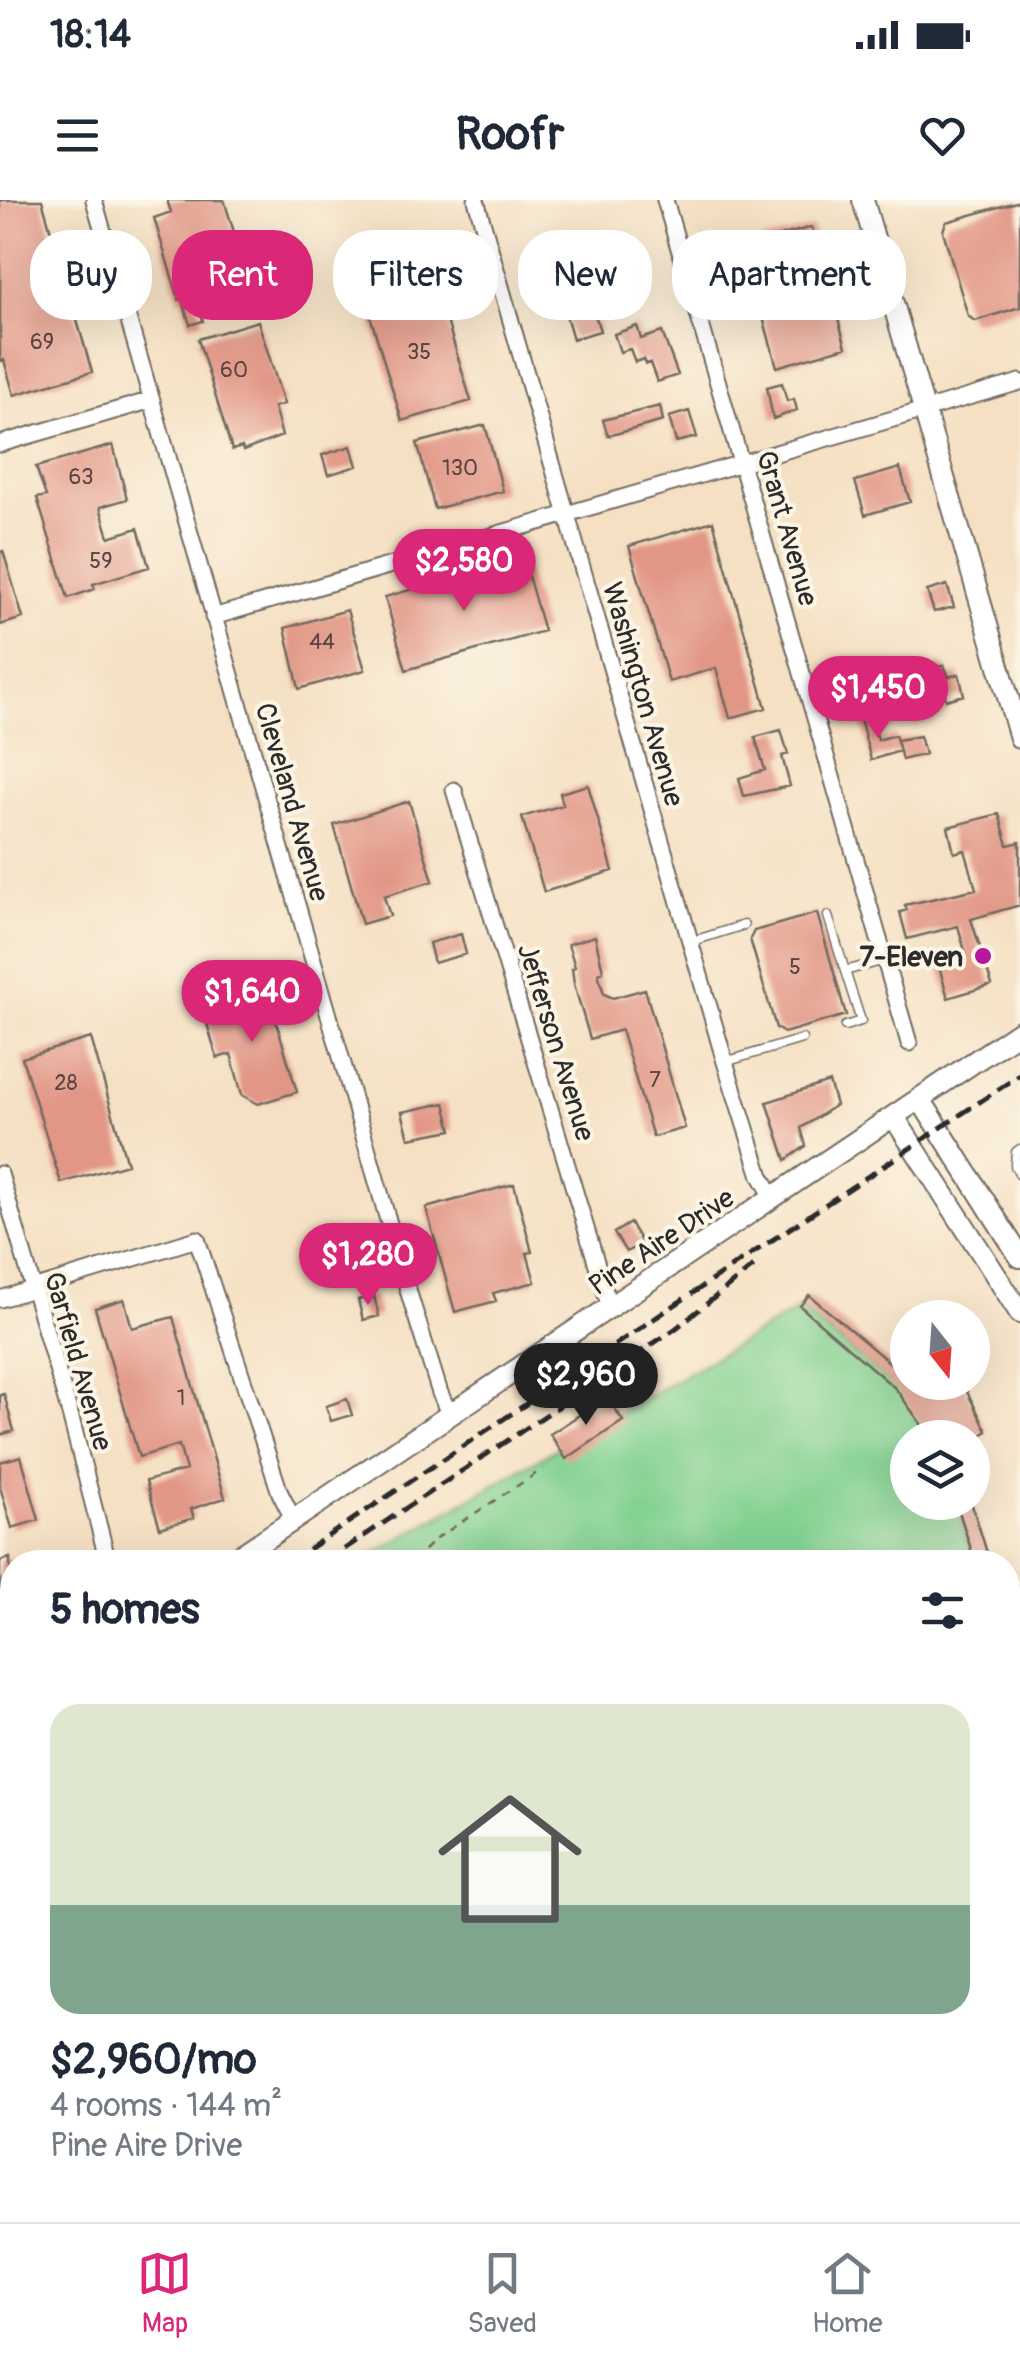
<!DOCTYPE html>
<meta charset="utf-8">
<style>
:root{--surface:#fff;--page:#f2f2f3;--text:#1f2937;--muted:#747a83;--line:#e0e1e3;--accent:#db2777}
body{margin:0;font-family:Pangolin,sans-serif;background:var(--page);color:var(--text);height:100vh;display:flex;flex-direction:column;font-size:38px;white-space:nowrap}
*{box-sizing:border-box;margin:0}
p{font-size:32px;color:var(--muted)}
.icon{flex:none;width:55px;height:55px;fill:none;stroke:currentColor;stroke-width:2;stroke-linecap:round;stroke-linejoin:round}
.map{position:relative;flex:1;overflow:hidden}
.drawer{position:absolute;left:0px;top:1350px;width:1020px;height:672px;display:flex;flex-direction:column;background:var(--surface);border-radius:40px 40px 0 0;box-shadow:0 10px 40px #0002}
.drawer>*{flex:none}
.top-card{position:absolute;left:30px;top:30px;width:960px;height:90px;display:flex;gap:20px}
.needle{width:65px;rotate:163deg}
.tools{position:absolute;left:890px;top:1100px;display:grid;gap:20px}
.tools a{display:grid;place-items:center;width:100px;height:100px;border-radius:50%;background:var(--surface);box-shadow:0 10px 40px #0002;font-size:50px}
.price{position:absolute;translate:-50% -85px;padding:0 22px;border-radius:35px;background:var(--accent);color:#fff;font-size:32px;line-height:65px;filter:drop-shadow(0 2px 5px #0008)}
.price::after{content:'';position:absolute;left:50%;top:60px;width:30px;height:22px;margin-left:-15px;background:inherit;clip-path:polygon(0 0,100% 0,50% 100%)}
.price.current{background:#222;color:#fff}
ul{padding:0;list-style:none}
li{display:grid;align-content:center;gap:20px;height:530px;padding:0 50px}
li+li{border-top:2px solid var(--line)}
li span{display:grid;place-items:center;height:310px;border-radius:30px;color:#555}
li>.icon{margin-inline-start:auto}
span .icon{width:180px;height:180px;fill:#fffc;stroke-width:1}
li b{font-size:42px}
h2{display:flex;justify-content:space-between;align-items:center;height:120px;padding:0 50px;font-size:42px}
.pill{padding:0 35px;border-radius:40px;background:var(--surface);box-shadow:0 10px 40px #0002;font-size:35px;line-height:90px}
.pill.current{background:var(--accent);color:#fff}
.status{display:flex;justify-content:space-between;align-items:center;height:70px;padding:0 50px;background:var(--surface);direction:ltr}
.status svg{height:28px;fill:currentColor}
header{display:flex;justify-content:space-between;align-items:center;height:130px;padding:0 50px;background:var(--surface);font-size:45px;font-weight:700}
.menu{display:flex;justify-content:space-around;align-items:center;height:140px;border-top:2px solid var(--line);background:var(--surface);font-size:28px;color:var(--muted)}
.menu a{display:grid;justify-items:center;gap:5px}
.menu .current{color:var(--accent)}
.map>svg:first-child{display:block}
.green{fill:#83d292;stroke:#577e5e;stroke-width:2.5}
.building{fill:#e29686}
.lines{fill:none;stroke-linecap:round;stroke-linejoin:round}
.lane-casing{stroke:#726a60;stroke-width:11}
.street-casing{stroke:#726a60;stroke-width:19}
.secondary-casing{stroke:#726a60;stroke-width:24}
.path{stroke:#726a60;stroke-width:2.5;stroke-dasharray:8 8;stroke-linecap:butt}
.lane{stroke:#fff;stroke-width:8}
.street{stroke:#fff;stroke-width:15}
.secondary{stroke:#fff;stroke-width:20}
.rail{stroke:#2b2b2b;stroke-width:5;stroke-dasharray:15 8;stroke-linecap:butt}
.poi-dot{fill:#b5179e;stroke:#fcf5e5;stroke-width:4}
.labels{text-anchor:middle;stroke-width:8;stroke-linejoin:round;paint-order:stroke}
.number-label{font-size:22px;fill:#594642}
.street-label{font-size:28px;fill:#2b2b2b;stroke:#fcf5e5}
.poi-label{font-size:28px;font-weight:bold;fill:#2b2b2b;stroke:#fcf5e5;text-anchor:end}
</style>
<div class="status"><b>18:14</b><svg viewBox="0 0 49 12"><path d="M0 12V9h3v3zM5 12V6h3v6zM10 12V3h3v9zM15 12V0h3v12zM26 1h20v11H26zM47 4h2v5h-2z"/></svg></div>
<header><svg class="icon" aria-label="menu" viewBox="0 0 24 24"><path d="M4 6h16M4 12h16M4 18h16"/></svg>Roofr<svg class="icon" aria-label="heart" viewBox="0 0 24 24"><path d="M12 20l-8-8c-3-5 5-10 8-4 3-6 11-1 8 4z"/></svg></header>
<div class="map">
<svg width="1020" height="2022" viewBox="0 0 1020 2022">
<rect width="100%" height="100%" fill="#fcf5e5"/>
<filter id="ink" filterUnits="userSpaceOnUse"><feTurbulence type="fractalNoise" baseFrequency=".01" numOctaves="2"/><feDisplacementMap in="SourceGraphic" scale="20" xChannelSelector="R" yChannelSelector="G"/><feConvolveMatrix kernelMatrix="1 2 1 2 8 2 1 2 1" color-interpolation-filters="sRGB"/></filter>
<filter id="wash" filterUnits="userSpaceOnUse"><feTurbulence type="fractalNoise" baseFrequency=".0048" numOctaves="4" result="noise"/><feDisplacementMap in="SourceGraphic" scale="40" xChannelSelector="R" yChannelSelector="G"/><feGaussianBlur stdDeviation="2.25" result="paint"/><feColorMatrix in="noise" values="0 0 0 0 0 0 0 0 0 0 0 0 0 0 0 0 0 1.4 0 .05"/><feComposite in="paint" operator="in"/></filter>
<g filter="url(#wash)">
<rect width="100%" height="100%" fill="#f5e0c3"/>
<path class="green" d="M799 1109 904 1194 932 1237 908 1238V1302L956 1303 973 1362H360Z
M12 1587V2010H199L181 2022H0V1595Z"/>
<g id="blocks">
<path class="building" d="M0 0H42L92 172 14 195 4 160 0 161Z
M167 0H224L249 80 196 96 203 121 190 125 182 99 179 100 154 18 171 12Z
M1020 1V107L975 121 968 116 943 31 946 22Z
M812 27 846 147 777 167 743 46Z
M435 81 471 201 402 221 366 102Z
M592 105 600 131 573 139 565 112Z
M258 121 284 204 274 207 282 236 243 251 242 247 232 250 198 139Z
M637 126 641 139 662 132 678 175 657 182 650 163 646 164 644 159 635 162 630 149 620 152 614 134Z
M782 183 787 201 794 199 797 210 773 219 767 187Z
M660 206 663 221 608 236 603 220Z
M689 211 697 237 676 242 669 217Z
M485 225 503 291 435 309 417 243Z
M113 245 127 299 100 307 109 337 138 328 149 367 93 384 95 389 68 398 37 298 46 296 36 267Z
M351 246 357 266 328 275 322 255Z
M900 268 910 302 865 315 855 281Z
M713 321 766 508 730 518 716 468 669 482 629 346Z
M3 351 23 418 0 425V352Z
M523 358 544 431 406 470 385 397Z
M947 385 954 407 934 412 927 391Z
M347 410 365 470 299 489 285 428Z
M944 465 949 477 904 491 901 481Z
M959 474 964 495 946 500 941 479Z
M871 516 878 540 895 535 900 551 871 560 860 519Z
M781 530 788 554 782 556 790 586 744 596 739 578 765 570 755 537Z
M920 536 925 554 902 560 897 540Z
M588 585 613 671 544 692 522 617 563 605 560 593Z
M409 601 433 681 384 696 390 716 362 724 334 625Z
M999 614 1008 645 1020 642V705L971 719 992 785 948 798 938 763 966 755 958 726 907 739 900 712 907 710 905 705 976 689 965 650 954 653 948 627Z
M817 713 846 815 784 833 776 828 750 739 754 731Z
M461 734 466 754 434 763 429 743Z
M595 736 603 771 598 773 604 794 613 798 645 789 685 928 653 937 621 830 590 839 574 784 572 768 575 767 568 744Z
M266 787 297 892 258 904 242 895 231 854 217 858 202 806Z
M91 838 127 964 61 983 22 858Z
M829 882 836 905 801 928 806 946 786 960 767 902Z
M445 903 452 930 409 938 402 912Z
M514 984 532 1052 527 1053 535 1082 493 1093 496 1101 455 1112 426 1008Z
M630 1023 642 1043 626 1052 614 1033Z
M809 1095 908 1178V1182H962L987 1231 977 1238H931L896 1189 800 1106Z
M374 1096 379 1116 363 1120 358 1100Z
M124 1099 132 1128 173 1117 225 1298 191 1309 194 1318 160 1328 146 1281 186 1270 179 1245 139 1257 95 1108Z
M4 1194 14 1231 0 1235V1195Z
M607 1197 623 1221 566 1259 550 1234Z
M347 1199 352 1215 331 1221 326 1206Z
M21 1256 39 1320 12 1328 0 1287V1262Z
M956 1302H971L990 1362H975Z
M10 1358 12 1413 0 1417V1361Z
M1020 1554V1841L1008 1849V1562Z"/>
</g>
</g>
<g filter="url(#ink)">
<use href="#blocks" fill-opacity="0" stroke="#726a60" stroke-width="2.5"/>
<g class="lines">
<g class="lane-casing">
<path id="lane" d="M828 716 845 771
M690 742 744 725
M845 826 861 821 845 771 885 760
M725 862 802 839
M1020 949 1016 952 1015 966 1020 975
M0 1448 12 1445"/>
</g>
<g class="street-casing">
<path id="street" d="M94 0 411 1100 440 1193 450 1216
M476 0 725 862 761 976 774 999
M665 0 909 843
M0 244 152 200
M213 417 1020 182
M454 590 610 1108
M0 974 70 1214 108 1362
M0 1099 197 1039 280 1293 294 1321
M799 2010 805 2022"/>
</g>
<g class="secondary-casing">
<path id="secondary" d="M863 0 1020 538
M920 899 1020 1057
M894 917 1020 1113
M231 1362 1020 831
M1008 1482 1020 1474
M0 1517 12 1508
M215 2022 233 2010"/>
</g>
<path class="path" d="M413 1362 434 1340 543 1269"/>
<use href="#lane" class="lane"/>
<use href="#street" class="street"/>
<use href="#secondary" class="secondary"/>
<path class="rail" d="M289 1362 1020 875
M325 1362 675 1129 754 1066
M0 1554 12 1546
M0 1579 12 1571"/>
</g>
</g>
<circle class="poi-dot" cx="983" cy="756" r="10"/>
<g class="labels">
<g class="number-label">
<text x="42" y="149">69</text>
<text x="419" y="159">35</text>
<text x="234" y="177">60</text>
<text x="460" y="275">130</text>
<text x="81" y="284">63</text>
<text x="101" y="368">59</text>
<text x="322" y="449">44</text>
<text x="795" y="774">5</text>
<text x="655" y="887">7</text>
<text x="66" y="890">28</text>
<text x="181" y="1205">1</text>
</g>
<g class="street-label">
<text transform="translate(788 328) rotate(74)" y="10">Grant Avenue</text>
<text transform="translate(644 494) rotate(74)" y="10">Washington Avenue</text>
<text transform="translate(293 602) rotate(74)" y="10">Cleveland Avenue</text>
<text transform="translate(557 842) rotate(73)" y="10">Jefferson Avenue</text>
<text transform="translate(661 1041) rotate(-34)" y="10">Pine Aire Drive</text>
<text transform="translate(79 1161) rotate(74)" y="10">Garfield Avenue</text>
</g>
<g class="poi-label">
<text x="963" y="766">7-Eleven</text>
</g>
</g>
</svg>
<div class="tools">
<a><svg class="needle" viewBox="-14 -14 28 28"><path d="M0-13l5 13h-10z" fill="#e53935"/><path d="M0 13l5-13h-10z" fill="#747a83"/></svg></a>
<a><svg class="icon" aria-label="layers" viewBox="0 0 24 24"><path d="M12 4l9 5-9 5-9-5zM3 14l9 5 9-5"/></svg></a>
</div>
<b class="price" style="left:464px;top:414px">$2,580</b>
<b class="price" style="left:878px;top:541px">$1,450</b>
<b class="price" style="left:252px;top:845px">$1,640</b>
<b class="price" style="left:368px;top:1108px">$1,280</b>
<b class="price current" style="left:586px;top:1228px">$2,960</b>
<div class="top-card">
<a class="pill">Buy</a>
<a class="pill current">Rent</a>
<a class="pill">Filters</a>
<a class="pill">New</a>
<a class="pill">Apartment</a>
</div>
<section class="drawer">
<h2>5 homes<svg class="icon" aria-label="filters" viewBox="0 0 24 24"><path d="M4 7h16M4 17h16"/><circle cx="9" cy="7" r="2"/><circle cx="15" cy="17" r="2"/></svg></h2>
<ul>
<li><span style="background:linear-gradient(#dfe7d0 65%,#7fa58c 0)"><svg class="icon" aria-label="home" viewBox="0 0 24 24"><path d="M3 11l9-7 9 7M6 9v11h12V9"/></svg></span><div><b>$2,960/mo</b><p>4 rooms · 144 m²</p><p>Pine Aire Drive</p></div></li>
</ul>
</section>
</div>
<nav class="menu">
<a class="current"><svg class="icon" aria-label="map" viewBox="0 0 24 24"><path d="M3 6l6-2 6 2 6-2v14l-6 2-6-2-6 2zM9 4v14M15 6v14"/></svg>Map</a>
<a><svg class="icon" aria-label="saved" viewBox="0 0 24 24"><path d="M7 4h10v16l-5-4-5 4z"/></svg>Saved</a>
<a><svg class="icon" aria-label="home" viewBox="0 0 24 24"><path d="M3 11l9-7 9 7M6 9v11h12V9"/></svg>Home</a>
</nav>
